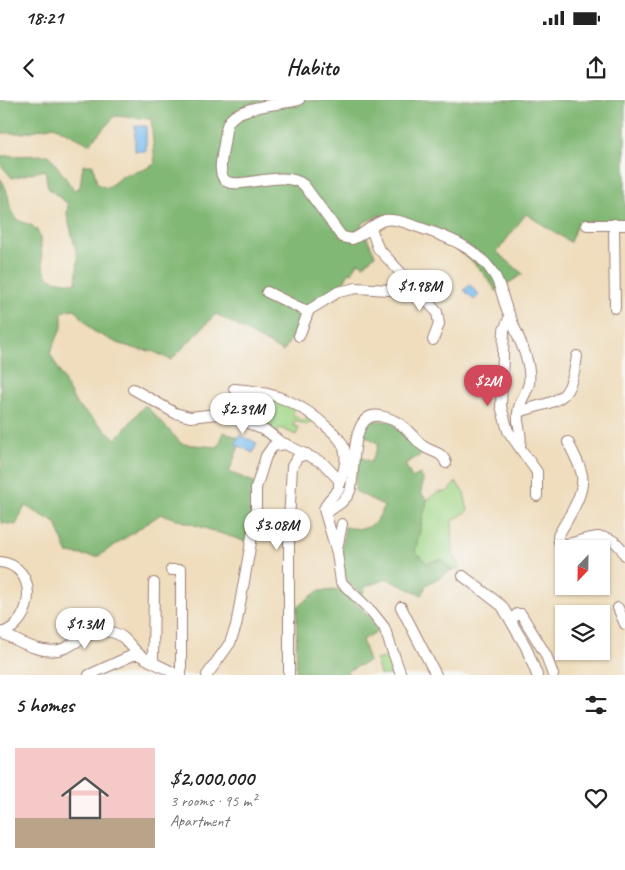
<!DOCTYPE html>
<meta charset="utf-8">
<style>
:root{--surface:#fff;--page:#f6f6f6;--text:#222;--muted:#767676;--line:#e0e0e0;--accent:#d1495b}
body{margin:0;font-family:Caveat,sans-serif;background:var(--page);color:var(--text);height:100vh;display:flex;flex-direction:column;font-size:19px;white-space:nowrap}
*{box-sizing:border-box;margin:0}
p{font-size:16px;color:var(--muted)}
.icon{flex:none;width:28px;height:28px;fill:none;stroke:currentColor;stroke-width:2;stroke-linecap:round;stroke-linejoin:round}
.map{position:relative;height:575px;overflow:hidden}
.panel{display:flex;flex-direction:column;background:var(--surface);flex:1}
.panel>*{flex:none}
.needle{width:32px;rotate:202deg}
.fabs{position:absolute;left:555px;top:440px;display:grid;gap:10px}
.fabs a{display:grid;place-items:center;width:55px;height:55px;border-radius:0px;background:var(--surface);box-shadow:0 1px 4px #0004;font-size:25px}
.price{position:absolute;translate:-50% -42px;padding:0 11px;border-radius:18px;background:#fff;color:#222;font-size:16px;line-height:32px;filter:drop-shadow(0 1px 2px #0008)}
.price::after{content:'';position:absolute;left:50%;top:30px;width:15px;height:11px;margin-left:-8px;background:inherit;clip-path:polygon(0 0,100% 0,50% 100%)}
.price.current{background:var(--accent);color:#fff}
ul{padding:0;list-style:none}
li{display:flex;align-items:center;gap:15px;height:125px;padding:0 15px}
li+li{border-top:1px solid var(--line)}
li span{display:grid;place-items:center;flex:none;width:140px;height:100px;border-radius:0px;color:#555}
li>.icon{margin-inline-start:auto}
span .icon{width:60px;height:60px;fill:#fffc;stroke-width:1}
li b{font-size:21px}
h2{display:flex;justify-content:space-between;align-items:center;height:60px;padding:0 15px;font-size:21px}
.status{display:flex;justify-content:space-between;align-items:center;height:35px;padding:0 25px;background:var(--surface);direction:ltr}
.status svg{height:14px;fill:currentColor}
header{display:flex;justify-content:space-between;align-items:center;height:65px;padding:0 15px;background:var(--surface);font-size:22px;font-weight:600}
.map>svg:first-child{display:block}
.green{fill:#a2d788;stroke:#767b5a}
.forest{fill:#81b874;stroke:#666c50}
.water{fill:#7bbef1;stroke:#626e8e}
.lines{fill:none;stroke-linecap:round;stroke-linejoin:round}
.minor-casing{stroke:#9c7e74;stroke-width:12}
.minor{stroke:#fff;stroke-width:10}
</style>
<div class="status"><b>18:21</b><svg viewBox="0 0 49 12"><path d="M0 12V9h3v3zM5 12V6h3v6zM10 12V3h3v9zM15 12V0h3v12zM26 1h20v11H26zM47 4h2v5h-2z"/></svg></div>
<header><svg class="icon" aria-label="back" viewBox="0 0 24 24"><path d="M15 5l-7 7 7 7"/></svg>Habito<svg class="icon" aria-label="share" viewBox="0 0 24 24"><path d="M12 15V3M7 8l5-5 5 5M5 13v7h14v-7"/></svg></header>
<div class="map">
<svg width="625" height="575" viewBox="0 0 625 575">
<rect width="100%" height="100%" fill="#f6f6f2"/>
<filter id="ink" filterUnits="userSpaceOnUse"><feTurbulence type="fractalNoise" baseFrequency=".02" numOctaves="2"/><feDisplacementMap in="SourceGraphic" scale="10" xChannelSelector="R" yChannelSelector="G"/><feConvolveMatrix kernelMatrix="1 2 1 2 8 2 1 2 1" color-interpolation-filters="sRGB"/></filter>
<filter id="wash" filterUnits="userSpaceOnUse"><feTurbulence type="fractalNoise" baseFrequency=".0096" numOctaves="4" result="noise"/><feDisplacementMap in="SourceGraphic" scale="20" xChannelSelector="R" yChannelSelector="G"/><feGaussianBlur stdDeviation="1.12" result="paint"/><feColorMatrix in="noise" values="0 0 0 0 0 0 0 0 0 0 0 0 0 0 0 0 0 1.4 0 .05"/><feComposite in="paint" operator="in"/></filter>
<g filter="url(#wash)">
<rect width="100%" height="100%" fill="#efddbd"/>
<path class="green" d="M268 297 297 308 292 313 302 321 307 317 313 321 306 325 295 320 293 325 299 328 296 335 280 328 276 335 265 327 272 310 266 307Z
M456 382 464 393 468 411 452 421 453 454 460 469 452 470 442 459 427 463 415 451 427 400 438 392H447Z
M388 557 393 575H380L376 560Z"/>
<path class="forest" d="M0 0H625V121L578 122 570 142 526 114 497 152 523 174 496 191C467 145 429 130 378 116L361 124 375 155 364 165 358 162 352 173 349 172 341 187 309 209 283 252 216 214 171 260 152 251 140 250 117 243 93 231 75 209 66 210 62 214V227L50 253 76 304 116 339 145 305 182 344 218 347 224 332 239 338V346L229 372 254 382 253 403 247 442 161 414 97 457 67 453 56 423 25 406 16 425 2 423 0 420V368L2 366 0 354V78C11 92 8 110 16 118 23 125 33 122 38 132 44 145 38 174 52 179 59 182 68 182 76 183L78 159 67 115 68 104 48 88 45 70 12 78 0 64V56L49 55 74 90 80 87 83 65H93L97 84 107 88 124 75 143 70 155 64 151 19 115 16 89 44 54 26 23 33H0Z
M367 321H392L426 352 405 364 412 378 420 374 423 379 421 393 427 400 415 451 427 463 442 459 452 470 426 485 422 495 387 479 366 486 362 495 344 478 341 457 345 427C368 431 375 428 384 406L355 391 358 356 371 362 379 344 362 334Z
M341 490 367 514 380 530 362 540 369 561 347 571 348 575H296L297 507 318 491Z"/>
<path class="water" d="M135 26H146V51H135Z
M470 185 479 195 474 200 464 190Z
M240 335 257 343 253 353 235 344Z"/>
</g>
<g filter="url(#ink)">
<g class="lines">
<g class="minor-casing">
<path id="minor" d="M299 0C281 5 237 5 228 23 225 30 225 41 223 49 222 58 218 71 224 79 234 93 282 67 304 85L342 137 352 139C364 135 373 123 385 120 394 118 407 123 415 126 445 136 478 147 495 176 502 188 503 203 510 216L504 230 501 306 508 331 537 372V396
M614 124 615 208
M587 125H625
M371 128 378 148 437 212 439 224 433 240
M267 192 308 212
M510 216C517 236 532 261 529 283 527 293 519 302 518 312 516 324 523 333 520 346
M299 236 309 210 338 192 357 188 389 190 413 185
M133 289 175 313 190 317 226 313 268 332 279 341 323 363 339 380V389L329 400 324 409 337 453 341 482 372 512 384 527 401 575
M234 289C271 291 301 302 328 328 335 334 344 342 345 353 347 362 343 373 340 383
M518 312C559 299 570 305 577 256
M568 342C573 353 580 364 582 375 585 395 567 419 558 436 559 463 604 412 625 455
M325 413C335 407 345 402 350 391 356 377 348 310 380 316 394 319 402 324 412 335 415 338 419 343 423 346 432 353 442 351 446 363
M337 449 342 424
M0 462C39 466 35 522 2 533
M171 470H181V575
M463 476 502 506 526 547 537 575
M401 507 436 575
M618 508 625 524
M511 521 517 514H521L546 555 553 575
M0 532C18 541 44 557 65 548 81 541 92 528 111 532 126 535 129 546 140 555 151 563 165 567 177 575
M153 561 154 483
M89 575 133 555H140
M207 575 230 543 236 526 256 414V388L266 356 273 346 286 344
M289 575V422L292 366 298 357 307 354"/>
</g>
<use href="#minor" class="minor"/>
</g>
</g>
</svg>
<div class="fabs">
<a><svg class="needle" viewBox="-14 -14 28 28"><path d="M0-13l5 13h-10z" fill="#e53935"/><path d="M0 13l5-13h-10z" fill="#767676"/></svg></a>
<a><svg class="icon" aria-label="layers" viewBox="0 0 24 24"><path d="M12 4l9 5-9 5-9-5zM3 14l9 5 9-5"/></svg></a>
</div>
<b class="price" style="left:420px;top:212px">$1.98M</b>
<b class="price current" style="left:488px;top:307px">$2M</b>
<b class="price" style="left:243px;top:335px">$2.39M</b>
<b class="price" style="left:277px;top:451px">$3.08M</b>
<b class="price" style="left:85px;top:550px">$1.3M</b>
</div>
<section class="panel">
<h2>5 homes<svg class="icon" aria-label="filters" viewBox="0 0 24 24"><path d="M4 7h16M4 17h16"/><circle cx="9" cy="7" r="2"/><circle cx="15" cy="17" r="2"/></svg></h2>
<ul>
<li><span style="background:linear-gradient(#f6c9c9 70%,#b9a48a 0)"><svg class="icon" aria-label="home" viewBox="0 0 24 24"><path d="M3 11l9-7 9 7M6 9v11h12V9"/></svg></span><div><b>$2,000,000</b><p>3 rooms · 95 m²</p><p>Apartment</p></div><svg class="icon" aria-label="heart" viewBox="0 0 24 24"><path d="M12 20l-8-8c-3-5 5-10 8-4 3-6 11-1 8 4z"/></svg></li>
</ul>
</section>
